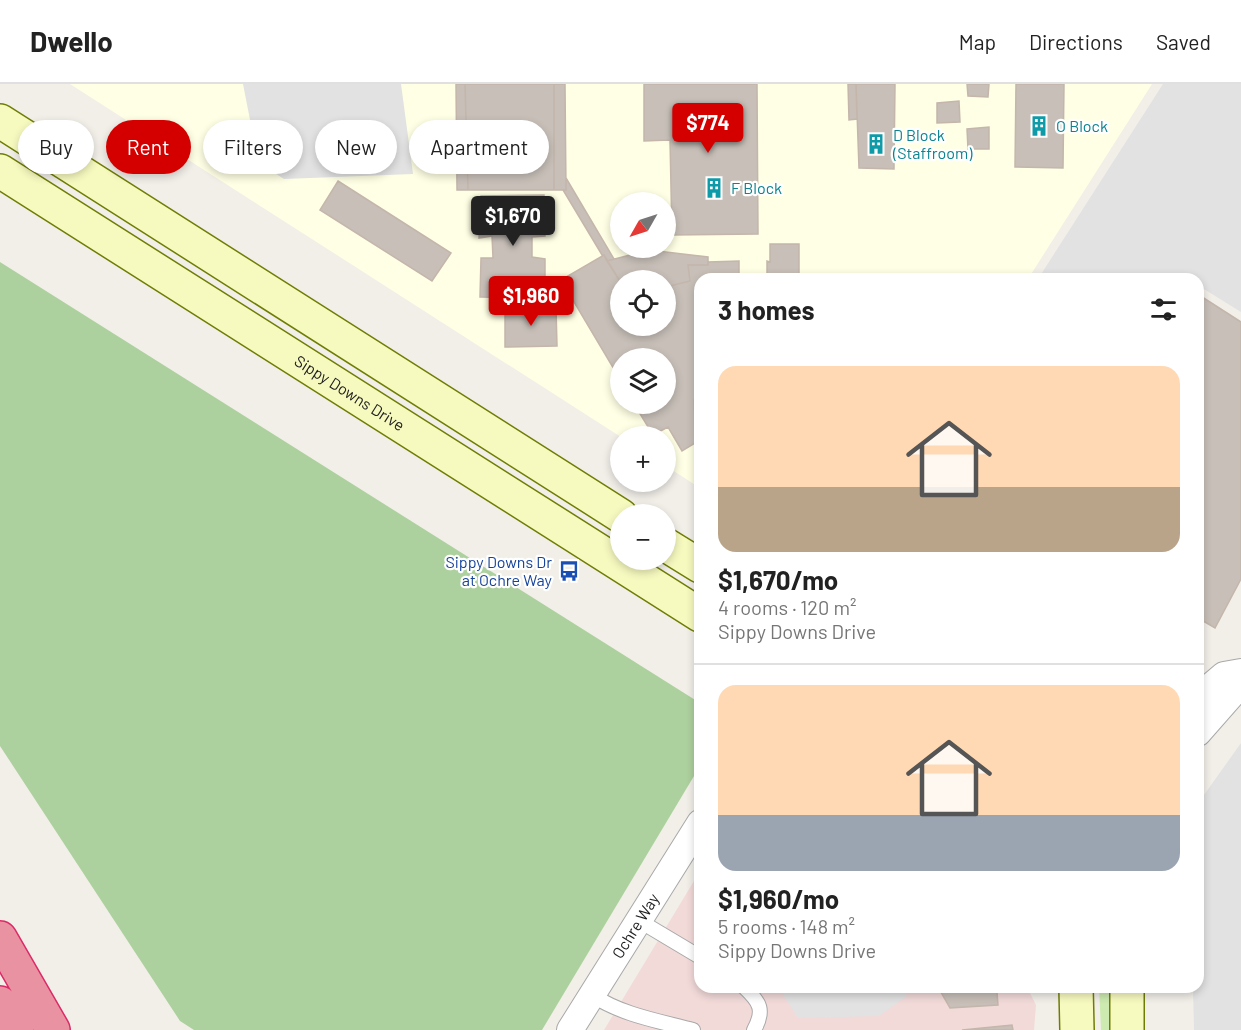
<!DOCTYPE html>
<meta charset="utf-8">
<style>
:root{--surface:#fff;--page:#f6f6f6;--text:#222;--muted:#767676;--line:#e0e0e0;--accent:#d40000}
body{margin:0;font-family:Barlow,sans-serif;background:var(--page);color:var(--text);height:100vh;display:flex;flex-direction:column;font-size:22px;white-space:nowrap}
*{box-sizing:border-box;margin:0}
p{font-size:20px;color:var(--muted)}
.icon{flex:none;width:33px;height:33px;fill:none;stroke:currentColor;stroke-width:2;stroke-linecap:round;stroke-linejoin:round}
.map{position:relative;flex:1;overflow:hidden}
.side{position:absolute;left:694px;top:189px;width:510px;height:720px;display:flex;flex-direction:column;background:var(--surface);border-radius:18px;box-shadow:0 3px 9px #0003}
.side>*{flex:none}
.top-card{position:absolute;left:18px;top:36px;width:570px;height:54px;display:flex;gap:12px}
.needle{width:39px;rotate:231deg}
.buttons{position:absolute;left:610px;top:108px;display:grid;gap:12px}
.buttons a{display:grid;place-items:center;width:66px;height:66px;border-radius:50%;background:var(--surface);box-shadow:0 3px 9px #0003;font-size:30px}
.price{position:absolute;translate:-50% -51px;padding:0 14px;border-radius:6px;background:var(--accent);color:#fff;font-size:20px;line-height:39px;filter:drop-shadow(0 2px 3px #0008)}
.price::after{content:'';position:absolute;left:50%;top:36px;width:18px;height:14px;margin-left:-9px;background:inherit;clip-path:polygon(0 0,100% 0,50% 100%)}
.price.active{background:#222;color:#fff}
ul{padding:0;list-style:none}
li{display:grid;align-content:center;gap:12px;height:318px;padding:0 24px}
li+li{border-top:2px solid var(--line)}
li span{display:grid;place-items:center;height:186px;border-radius:18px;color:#555}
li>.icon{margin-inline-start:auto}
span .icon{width:108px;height:108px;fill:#fffc;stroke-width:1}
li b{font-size:26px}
h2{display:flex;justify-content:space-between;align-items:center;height:72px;padding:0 24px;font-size:26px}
.chip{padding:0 21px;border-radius:27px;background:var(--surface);box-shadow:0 3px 9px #0003;font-size:21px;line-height:54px}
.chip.active{background:var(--accent);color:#fff}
header{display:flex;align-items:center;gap:36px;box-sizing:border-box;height:84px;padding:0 30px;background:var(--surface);border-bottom:2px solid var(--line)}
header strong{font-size:28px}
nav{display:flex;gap:33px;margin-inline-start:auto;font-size:21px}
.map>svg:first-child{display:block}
.commercial{fill:#f2dad9}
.education{fill:#ffffe5;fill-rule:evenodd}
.grass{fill:#cdebb0}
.forest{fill:#add19e}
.parking{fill:#e2e2e2}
.building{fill:#c7bfb8;stroke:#c4b6ab;stroke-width:1.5}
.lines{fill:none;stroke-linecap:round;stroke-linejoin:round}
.lane-casing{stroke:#a9a9a9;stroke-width:16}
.street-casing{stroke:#a9a9a9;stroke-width:28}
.secondary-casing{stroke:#707d05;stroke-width:36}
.highway-casing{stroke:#dc2a67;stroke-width:36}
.lane{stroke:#fff;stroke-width:14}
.street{stroke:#fff;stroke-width:26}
.secondary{stroke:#f7fabf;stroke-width:33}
.highway{stroke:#e892a2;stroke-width:33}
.labels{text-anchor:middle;stroke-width:4.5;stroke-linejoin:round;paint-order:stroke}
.culture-label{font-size:16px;fill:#0d838f;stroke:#fff;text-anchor:start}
.street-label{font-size:16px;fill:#222;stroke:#fff}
.transit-label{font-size:16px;fill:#164399;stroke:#fff;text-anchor:end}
</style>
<header>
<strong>Dwello</strong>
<nav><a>Map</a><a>Directions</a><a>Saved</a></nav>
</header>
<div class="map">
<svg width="1241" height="946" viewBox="0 0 1241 946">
<rect width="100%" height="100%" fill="#f2efe9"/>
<path class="commercial" d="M700 787V903H1027L1036 921 1034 946H604Z"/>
<path class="education" d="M70 0H1152L1028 195H700V404L666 382V352L621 353ZM621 118H666V164H621ZM621 196H666V242H621ZM621 274H666V320H621Z"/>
<path class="grass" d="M1099 903H1114L1115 946H1101Z"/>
<path class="forest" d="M0 178 700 619V682L542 946H194L180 937 0 662Z"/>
<path class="parking" d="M243 0H401L413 90 284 95 253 75 252 46Z
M1163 0H1241V228L1199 202 1198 195H1038Z
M1241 659V946H1194L1193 903H1198L1199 718Z
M778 903H902L907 912 879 932 798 934Z"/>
<path class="building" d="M456 0H465L468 106H457Z
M465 0H554V106H468Z
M554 0H565L566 106H554Z
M644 0H757L758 150 672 151 670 56 644 57Z
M848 0H856L857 35 849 36Z
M856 0H895L894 85 859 84Z
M967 0H989L988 13 968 12Z
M1016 0H1064L1063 84 1015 83Z
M959 17 960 38 937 39V19Z
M989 43V65H968L967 45Z
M566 94 614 175 607 177 604 171H602L563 106H566Z
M338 97 451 169 432 197 320 126Z
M544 111 545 152 532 153V173L545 175V214L480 213 481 174H493L492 152 479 154 481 112Z
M770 160H799V195H767V177L770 178Z
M649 166 708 173V181H688L690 197 666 203V196H621V199L607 177Z
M604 171 621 199V242H666V203L690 197 688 181H708V178L739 177V195H700V315L694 316 695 359 682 367 668 343 653 351 634 320H666V274H621V297L561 196Z
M1199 211 1241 238V495L1215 544 1198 534Z
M556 223 557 262 505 263V224Z
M938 903H1011L997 908 998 921 950 924Z
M1012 941 1013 946H962Z"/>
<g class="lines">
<g class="lane-casing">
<path id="lane" d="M638 836 700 873
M744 903C760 918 765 926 754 946
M592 911C622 931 659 937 693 946"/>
</g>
<g class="street-casing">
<g id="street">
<path d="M1198 613 1224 591 1241 588"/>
<path d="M1198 649 1234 608 1241 597"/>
<path id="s1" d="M570 946 700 739"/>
</g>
</g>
<g class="secondary-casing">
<g id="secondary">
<path d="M0 37 621 432"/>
<path id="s2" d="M0 87 700 531"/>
<path d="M666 461 700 482"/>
<path d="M1076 903 1077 946"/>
<path d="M1127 946V903"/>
</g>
</g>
<g class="highway-casing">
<path id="highway" d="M0 854 53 946
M0 919 17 946"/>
</g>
<use href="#lane" class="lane"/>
<use href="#street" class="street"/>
<use href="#secondary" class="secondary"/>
<use href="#highway" class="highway"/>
</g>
<defs>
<g id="building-bare" transform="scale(1.62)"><path d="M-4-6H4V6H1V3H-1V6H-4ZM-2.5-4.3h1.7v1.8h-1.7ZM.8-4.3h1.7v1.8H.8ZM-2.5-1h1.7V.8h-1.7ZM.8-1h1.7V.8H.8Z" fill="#0f9aa8" stroke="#fff" stroke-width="2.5" paint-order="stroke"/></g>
<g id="bus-bare" transform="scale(1.62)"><path d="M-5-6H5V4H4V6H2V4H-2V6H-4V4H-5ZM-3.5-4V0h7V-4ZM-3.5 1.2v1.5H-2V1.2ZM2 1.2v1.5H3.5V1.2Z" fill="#1a4fb4" stroke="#fff" stroke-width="2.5" paint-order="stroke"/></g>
</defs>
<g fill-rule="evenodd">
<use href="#building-bare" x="1039" y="42"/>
<use href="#building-bare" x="876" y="60"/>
<use href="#building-bare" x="714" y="104"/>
<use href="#bus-bare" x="569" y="487"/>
</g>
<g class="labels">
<g class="culture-label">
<text x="1056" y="48">O Block</text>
<text x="893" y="57">D Block<tspan x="893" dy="18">(Staffroom)</tspan></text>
<text x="731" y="110">F Block</text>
</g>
<g class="street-label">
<text dy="6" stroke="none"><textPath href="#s2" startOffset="414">Sippy Downs Drive</textPath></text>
<text dy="6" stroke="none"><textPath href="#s1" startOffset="123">Ochre Way</textPath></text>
</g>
<g class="transit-label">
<text x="552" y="484">Sippy Downs Dr<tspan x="552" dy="18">at Ochre Way</tspan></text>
</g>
</g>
</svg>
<div class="buttons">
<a><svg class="needle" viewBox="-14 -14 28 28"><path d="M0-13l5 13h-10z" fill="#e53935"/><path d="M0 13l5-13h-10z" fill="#767676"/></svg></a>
<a><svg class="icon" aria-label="locate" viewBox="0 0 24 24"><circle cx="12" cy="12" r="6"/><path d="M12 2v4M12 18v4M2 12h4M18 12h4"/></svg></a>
<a><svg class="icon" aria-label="layers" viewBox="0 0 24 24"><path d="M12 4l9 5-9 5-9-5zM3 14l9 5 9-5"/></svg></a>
<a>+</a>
<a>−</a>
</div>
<b class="price" style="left:708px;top:70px">$774</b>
<b class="price active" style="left:513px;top:163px">$1,670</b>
<b class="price" style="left:531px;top:243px">$1,960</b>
<div class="top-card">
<a class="chip">Buy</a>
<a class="chip active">Rent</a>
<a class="chip">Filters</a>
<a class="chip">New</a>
<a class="chip">Apartment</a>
</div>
<section class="side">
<h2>3 homes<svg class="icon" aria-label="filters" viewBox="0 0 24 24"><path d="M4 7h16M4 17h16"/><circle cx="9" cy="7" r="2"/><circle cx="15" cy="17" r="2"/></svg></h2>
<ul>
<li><span style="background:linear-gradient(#ffd9b3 65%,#b9a48a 0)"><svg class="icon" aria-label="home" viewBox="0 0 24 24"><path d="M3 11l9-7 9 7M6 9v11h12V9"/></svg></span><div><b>$1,670/mo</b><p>4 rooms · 120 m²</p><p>Sippy Downs Drive</p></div></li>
<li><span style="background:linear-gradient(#ffd9b3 70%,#9aa5b1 0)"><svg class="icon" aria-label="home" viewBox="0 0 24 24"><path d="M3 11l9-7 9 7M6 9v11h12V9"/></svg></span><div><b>$1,960/mo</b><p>5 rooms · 148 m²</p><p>Sippy Downs Drive</p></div></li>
</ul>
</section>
</div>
